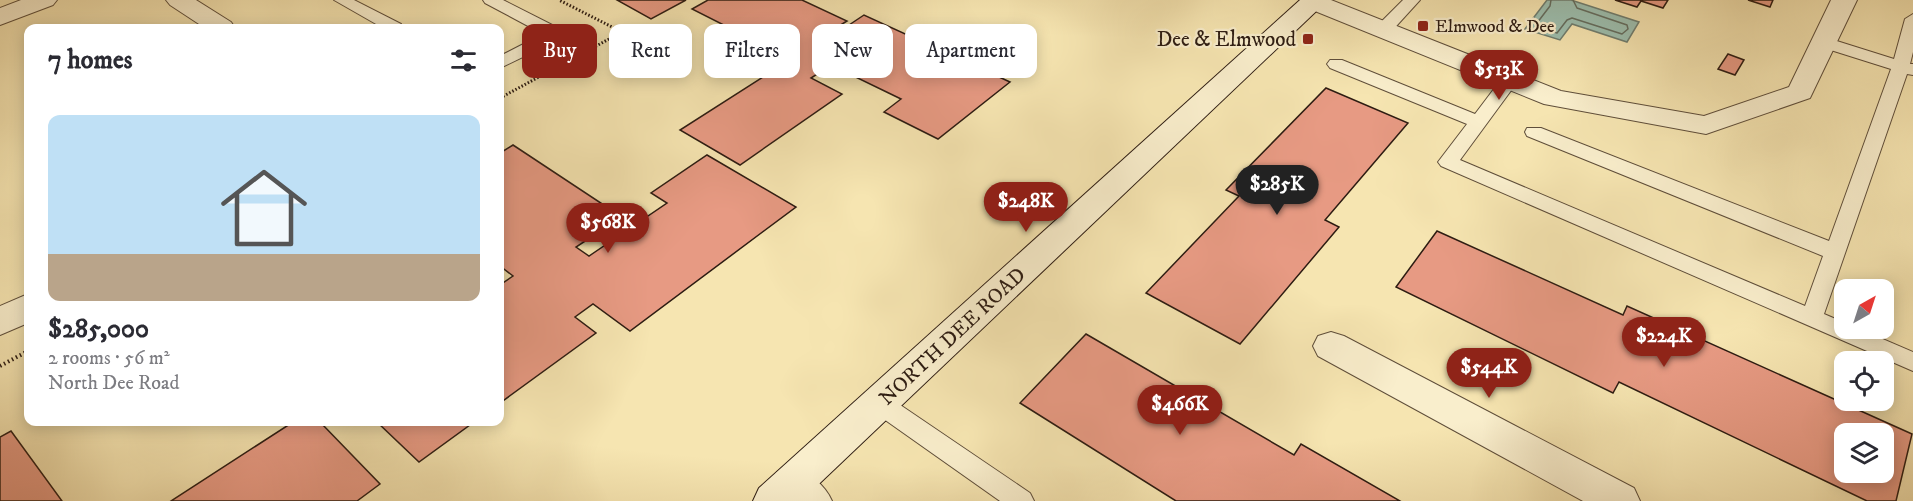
<!DOCTYPE html>
<meta charset="utf-8">
<style>
:root{--surface:#fff;--page:#f7f7f7;--text:#2b2b33;--muted:#7c7c81;--accent:#8f2418}
body{margin:0;font-family:"IM FELL DW Pica",serif;background:var(--page);color:var(--text);height:100vh;display:flex;flex-direction:column;font-size:22px;white-space:nowrap}
*{box-sizing:border-box;margin:0}
p{font-size:20px;color:var(--muted)}
.icon{flex:none;width:33px;height:33px;fill:none;stroke:currentColor;stroke-width:2;stroke-linecap:round;stroke-linejoin:round}
.map{position:relative;flex:1;overflow:hidden}
.sheet{position:absolute;left:24px;top:24px;width:480px;height:402px;display:flex;flex-direction:column;background:var(--surface);border-radius:12px;box-shadow:0 3px 15px #0003}
.sheet>*{flex:none}
.hud{position:absolute;left:522px;top:24px;width:570px;height:54px;display:flex;gap:12px}
.needle{width:39px;rotate:39deg}
.buttons{position:absolute;left:1834px;top:279px;display:grid;gap:12px}
.buttons a{display:grid;place-items:center;width:60px;height:60px;border-radius:12px;background:var(--surface);box-shadow:0 3px 15px #0003;font-size:30px}
.price{position:absolute;translate:-50% -51px;padding:0 14px;border-radius:21px;background:var(--accent);color:#fff;font-size:20px;line-height:39px;filter:drop-shadow(0 2px 3px #0008)}
.price::after{content:'';position:absolute;left:50%;top:36px;width:18px;height:14px;margin-left:-9px;background:inherit;clip-path:polygon(0 0,100% 0,50% 100%)}
.price.selected{background:#222;color:#fff}
ul{padding:0;list-style:none}
li{display:grid;align-content:center;gap:12px;height:318px;padding:0 24px}
li span{display:grid;place-items:center;height:186px;border-radius:12px;color:#555}
li>.icon{margin-inline-start:auto}
span .icon{width:108px;height:108px;fill:#fffc;stroke-width:1}
li b{font-size:26px}
h2{display:flex;justify-content:space-between;align-items:center;height:72px;padding:0 24px;font-size:26px}
.chip{padding:0 21px;border-radius:12px;background:var(--surface);box-shadow:0 3px 15px #0003;font-size:21px;line-height:54px}
.chip.selected{background:var(--accent);color:#fff}
.map>svg:first-child{display:block}
.water{fill:#9dbfaf;stroke:#707e70;stroke-width:1.5}
.lines{fill:none;stroke-linecap:round;stroke-linejoin:round}
.shore{stroke:#656e60;stroke-width:1.5}
.building{fill:#e79a83;stroke:#2d1c12;stroke-width:1.5;fill-rule:evenodd}
.lane-casing{stroke:#5f4e3a;stroke-width:2}
.street-casing{stroke:#5f4e3a;stroke-width:2}
.secondary-casing{stroke:#2d1c12;stroke-width:2}
.path-far1{stroke:#2d1c12;stroke-width:3;stroke-dasharray:1.5 2;stroke-linecap:butt}
.path{stroke:#2d1c12;stroke-width:4;stroke-dasharray:1.5 3;stroke-linecap:butt}
.lane{fill:#f9eecc;fill-rule:evenodd}
.street{fill:#f9eecc;fill-rule:evenodd}
.secondary{fill:#f9eecc;fill-rule:evenodd}
.poi-dot{fill:#8f2418;stroke:#f9eecc;stroke-width:2}
.labels{text-anchor:middle;stroke-width:4.5;stroke-linejoin:round;paint-order:stroke}
.far-poi-label{font-size:18px;fill:#2d1c12;stroke:#f9eecc;text-anchor:start}
.poi-label{font-size:21px;fill:#2d1c12;stroke:#f9eecc;text-anchor:end}
.street-label{font-size:21px;fill:#2d1c12;stroke:#f9eecc}
</style>
<div class="map">
<svg width="1913" height="501" viewBox="0 0 1913 501">
<rect width="100%" height="100%" fill="#f6e5b1"/>
<filter id="stains"><feTurbulence type="fractalNoise" baseFrequency=".00333" numOctaves="4"/><feColorMatrix values="0 0 0 0 .2 0 0 0 0 .09 0 0 0 0 .02 0 0 0 .5 -.17"/></filter>
<radialGradient id="worn" r=".72"><stop offset=".6" stop-color="#630" stop-opacity="0"/><stop offset="1" stop-color="#630" stop-opacity=".3"/></radialGradient>
<path class="water" d="M1547 0H1571L1639 22 1627 42 1572 24 1560 40 1525 29Z"/>
<g class="lines">
<path class="shore" d="M1551 0 1550 6 1537 23 1539 27 1557 33 1567 20 1572 18 1622 34 1628 29 1627 25 1577 8 1573 0"/>
</g>
<path class="building" d="M617 0H686L651 19Z
M708 0H802L847 21 834 29 840 31 864 15 1010 82 938 139 884 112 901 99 831 65 811 78 842 94 740 165 680 130 791 59 692 9Z
M1615 0H1668L1663 8 1641 1 1637 7Z
M1748 0H1773L1770 7Z
M1728 54 1744 60 1735 75 1718 69Z
M1326 88 1408 123 1325 220 1339 227 1240 344 1146 293 1239 196 1226 190Z
M513 145 622 217 576 247 589 256 667 203 651 193 707 155 796 207 630 331 593 304 575 317 596 333 500 403V285L513 276 500 266V153Z
M1437 231 1623 315 1627 306 1912 434 1896 501H1867L1619 382 1613 393 1396 287ZM1845 434H1884V472H1845Z
M1086 334 1294 455 1301 444 1400 501H1176L1020 403Z
M293 422H320L380 484 357 501H171Z
M377 422H474L419 462Z
M11 431 62 501H0V437Z"/>
<g class="lines">
<g class="lane-casing">
<path id="lane" d="M334 0H354L401 24 403 28H383Z
M483 0H503L562 30 564 34 562 38 500 68V56L543 34 485 3Z
M1403 0H1420L1389 34H1377L1375 30 1377 26Z
M1913 14V52L1910 64H1913V75L1907 74 1824 314 1845 323V328H1857L1913 352V371L1441 166 1438 162 1467 124 1330 68 1327 64 1330 60H1342L1475 114 1503 77H1515L1518 81 1460 160 1805 306 1823 256 1527 136 1525 132 1527 128H1541L1829 241 1891 69 1818 46 1816 42 1824 37 1894 59 1905 19Z
M879 393 887 396 1030 493 1034 501H1000L871 410 867 403 871 396Z"/>
</g>
<g class="street-casing">
<path id="street" d="M21 0H57L53 5 0 25V8Z
M166 0H196L231 22 235 28H205L170 5Z
M1303 0H1331L1561 91 1704 116 1789 87 1831 0H1857L1810 98 1706 134 1544 104 1305 7 1301 2Z
M28 294V323L0 335V306Z
M1331 332 1344 336 1634 488 1640 501H1583L1318 356 1313 346 1318 336Z
M791 467C809 473 824 483 832 501H782L777 496 771 484 777 472Z"/>
</g>
<g class="secondary-casing">
<path id="secondary" d="M1300 0H1328L801 501H753L759 488Z"/>
</g>
<path class="path-far1" d="M500 98 622 32 559 0"/>
<path class="path" d="M0 366 28 351"/>
<use href="#lane" class="lane"/>
<use href="#street" class="street"/>
<use href="#secondary" class="secondary"/>
</g>
<g class="poi-dot">
<rect x="1417" y="20" width="12" height="12" rx="3"/>
<rect x="1302" y="33" width="12" height="12" rx="3"/>
</g>
<g class="labels">
<g class="far-poi-label">
<text x="1435" y="32">Elmwood &amp; Dee</text>
</g>
<g class="poi-label">
<text x="1296" y="46">Dee &amp; Elmwood</text>
</g>
<g class="street-label">
<text transform="translate(952 336) rotate(-43)" y="7">NORTH DEE ROAD</text>
</g>
</g>
<rect width="100%" height="100%" filter="url(#stains)"/>
<rect width="100%" height="100%" fill="url(#worn)"/>
</svg>
<div class="buttons">
<a><svg class="needle" viewBox="-14 -14 28 28"><path d="M0-13l5 13h-10z" fill="#e53935"/><path d="M0 13l5-13h-10z" fill="#7c7c81"/></svg></a>
<a><svg class="icon" aria-label="locate" viewBox="0 0 24 24"><circle cx="12" cy="12" r="6"/><path d="M12 2v4M12 18v4M2 12h4M18 12h4"/></svg></a>
<a><svg class="icon" aria-label="layers" viewBox="0 0 24 24"><path d="M12 4l9 5-9 5-9-5zM3 14l9 5 9-5"/></svg></a>
</div>
<b class="price" style="left:1499px;top:101px">$513K</b>
<b class="price selected" style="left:1277px;top:216px">$285K</b>
<b class="price" style="left:1026px;top:233px">$248K</b>
<b class="price" style="left:608px;top:254px">$568K</b>
<b class="price" style="left:1664px;top:368px">$224K</b>
<b class="price" style="left:1489px;top:399px">$544K</b>
<b class="price" style="left:1180px;top:436px">$466K</b>
<div class="hud">
<a class="chip selected">Buy</a>
<a class="chip">Rent</a>
<a class="chip">Filters</a>
<a class="chip">New</a>
<a class="chip">Apartment</a>
</div>
<section class="sheet">
<h2>7 homes<svg class="icon" aria-label="filters" viewBox="0 0 24 24"><path d="M4 7h16M4 17h16"/><circle cx="9" cy="7" r="2"/><circle cx="15" cy="17" r="2"/></svg></h2>
<ul>
<li><span style="background:linear-gradient(#bfe0f5 75%,#b9a48a 0)"><svg class="icon" aria-label="home" viewBox="0 0 24 24"><path d="M3 11l9-7 9 7M6 9v11h12V9"/></svg></span><div><b>$285,000</b><p>2 rooms · 56 m²</p><p>North Dee Road</p></div></li>
</ul>
</section>
</div>
